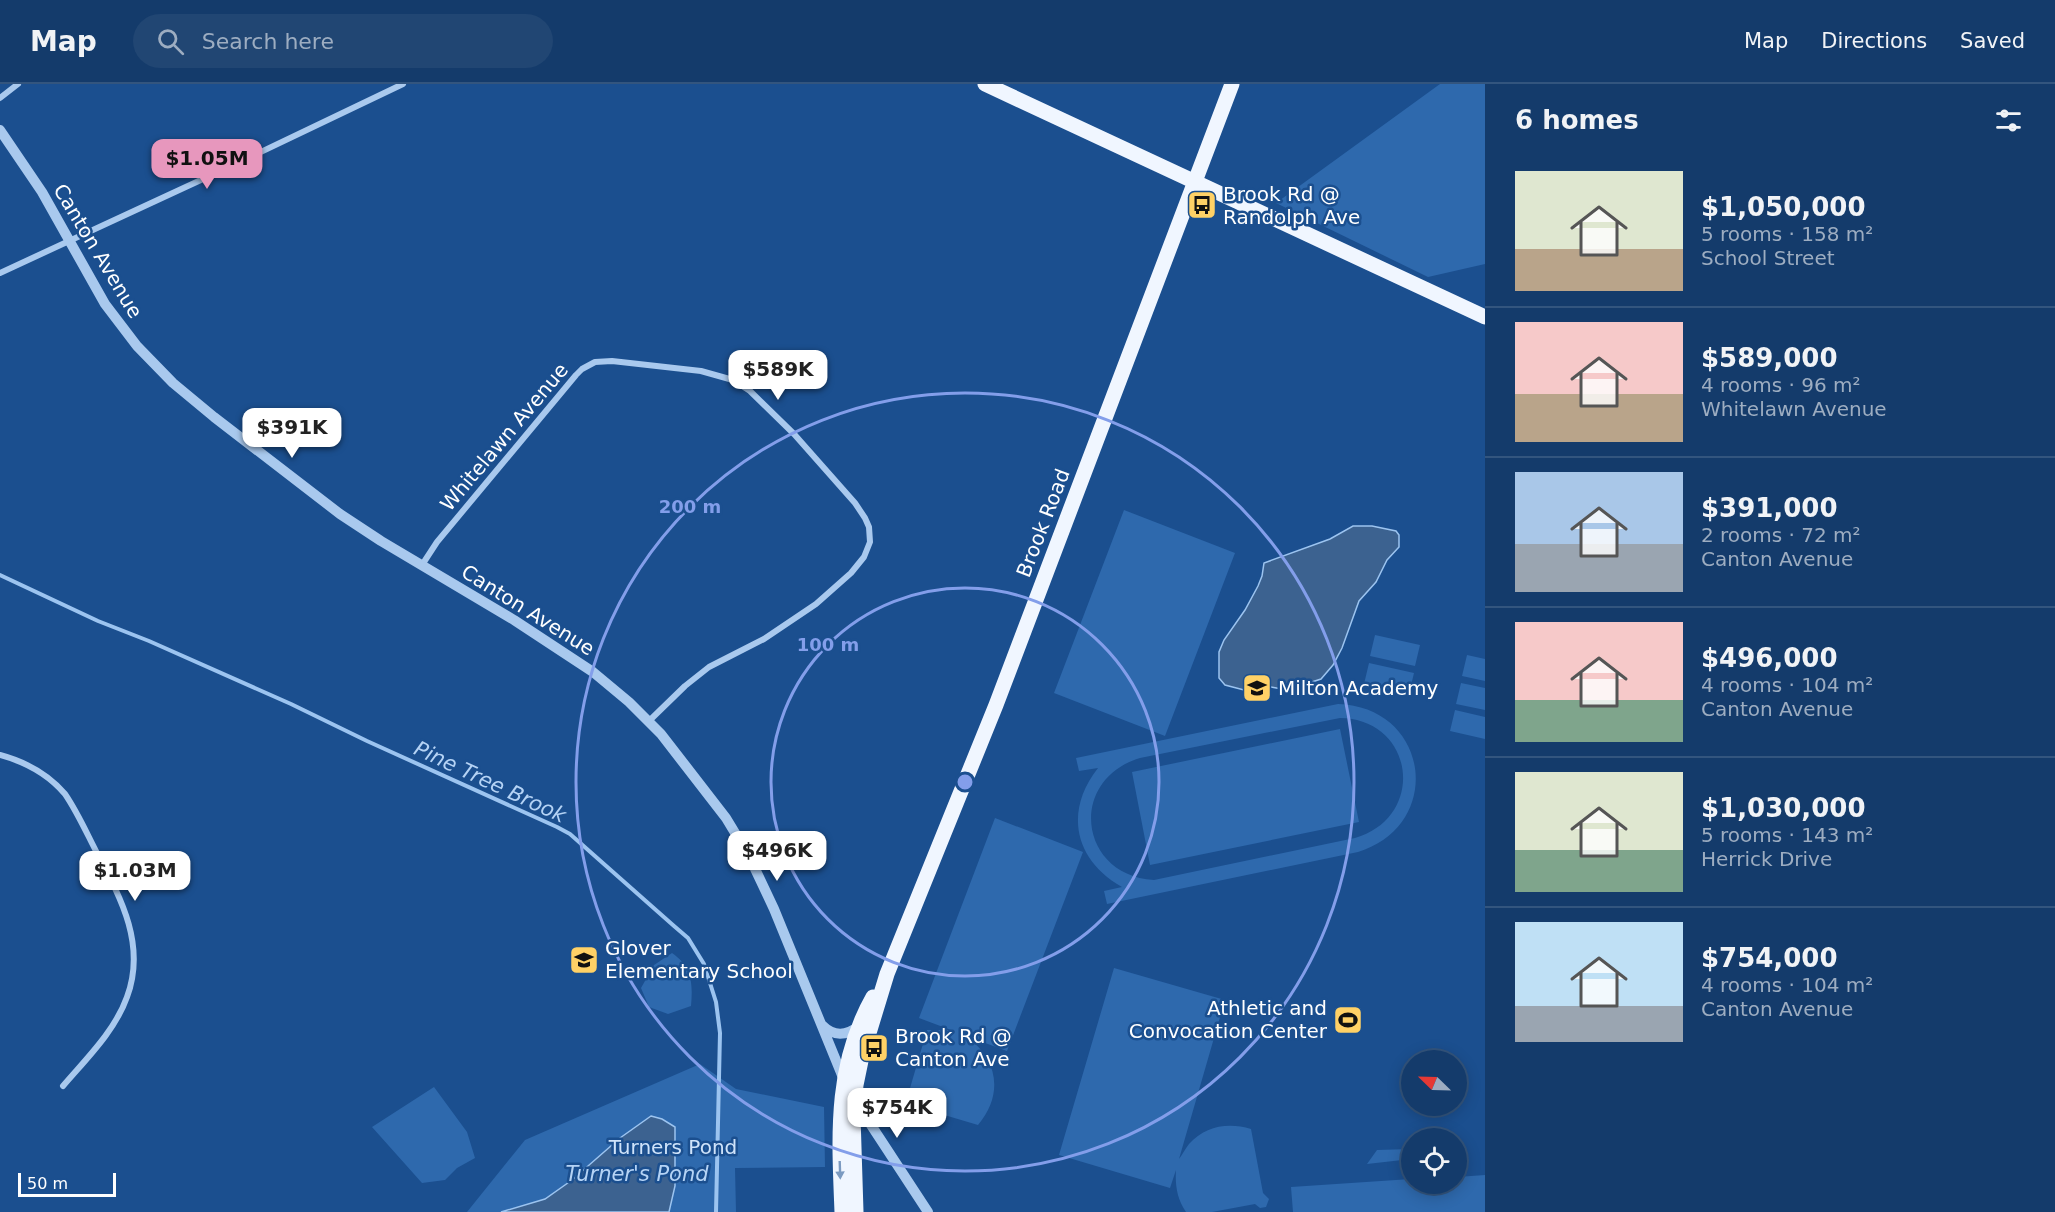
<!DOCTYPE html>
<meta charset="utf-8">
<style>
:root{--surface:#143b6b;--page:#214673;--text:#f1f3f6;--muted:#9dadc1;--line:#33557e;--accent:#e797bd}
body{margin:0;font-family:"DejaVu Sans",sans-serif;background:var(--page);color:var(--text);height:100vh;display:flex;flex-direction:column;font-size:22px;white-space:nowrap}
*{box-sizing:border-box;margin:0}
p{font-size:20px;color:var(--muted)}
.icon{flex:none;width:33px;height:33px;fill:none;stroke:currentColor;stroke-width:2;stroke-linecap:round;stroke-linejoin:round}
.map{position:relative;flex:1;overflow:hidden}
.drawer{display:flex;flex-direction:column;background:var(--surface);width:570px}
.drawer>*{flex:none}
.needle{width:39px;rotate:293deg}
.buttons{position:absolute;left:1401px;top:966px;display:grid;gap:12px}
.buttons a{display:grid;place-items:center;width:66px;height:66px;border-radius:50%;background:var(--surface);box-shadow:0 3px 15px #0003,0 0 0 2px var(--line);font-size:30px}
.scale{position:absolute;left:18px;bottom:15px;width:98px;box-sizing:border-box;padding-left:6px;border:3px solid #fff;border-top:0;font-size:16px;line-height:21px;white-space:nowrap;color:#fff;-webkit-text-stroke:4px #1b4f8f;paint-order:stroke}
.price{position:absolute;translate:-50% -51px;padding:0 14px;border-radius:12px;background:#fff;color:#222;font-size:20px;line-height:39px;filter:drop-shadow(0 2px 3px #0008)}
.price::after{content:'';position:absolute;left:50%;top:36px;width:18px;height:14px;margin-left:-9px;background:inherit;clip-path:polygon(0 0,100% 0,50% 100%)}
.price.on{background:var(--accent);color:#111}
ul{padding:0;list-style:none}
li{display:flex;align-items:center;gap:18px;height:150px;padding:0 30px}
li+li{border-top:2px solid var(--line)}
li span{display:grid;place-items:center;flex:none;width:168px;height:120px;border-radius:0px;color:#555}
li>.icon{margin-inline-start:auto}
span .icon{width:72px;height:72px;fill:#fffc;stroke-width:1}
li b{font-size:26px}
h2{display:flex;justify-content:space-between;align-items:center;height:72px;padding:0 30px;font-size:26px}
header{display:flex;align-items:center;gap:36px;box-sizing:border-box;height:84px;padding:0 30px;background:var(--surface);border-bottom:2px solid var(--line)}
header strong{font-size:28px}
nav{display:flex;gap:33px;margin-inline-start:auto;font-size:21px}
.search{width:420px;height:54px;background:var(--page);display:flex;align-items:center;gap:15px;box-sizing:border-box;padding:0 21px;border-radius:33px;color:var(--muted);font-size:22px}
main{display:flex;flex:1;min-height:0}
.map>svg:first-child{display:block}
.green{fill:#2e69ad;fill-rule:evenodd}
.water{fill:#3c6290;stroke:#9cc4f0;stroke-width:1.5}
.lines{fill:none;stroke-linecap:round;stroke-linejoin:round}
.stream{stroke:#9cc4f0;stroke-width:4}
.minor{stroke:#a9c9ee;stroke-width:6}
.tertiary{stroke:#a9c9ee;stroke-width:10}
.primary{stroke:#f0f6ff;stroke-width:15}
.oneway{fill:#7b9ac1}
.ring{fill:none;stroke:#839eea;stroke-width:3}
.labels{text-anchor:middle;stroke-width:5;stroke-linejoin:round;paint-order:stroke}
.poi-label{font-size:20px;fill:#fff;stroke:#1b4f8f;text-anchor:start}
.street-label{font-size:20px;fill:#fff;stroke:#1b4f8f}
.park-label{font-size:20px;fill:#cfe3fa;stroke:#1b4f8f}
.water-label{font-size:21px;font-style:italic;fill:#b5d3f5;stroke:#1b4f8f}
.centre{fill:#839eea;stroke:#1b4f8f;stroke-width:3}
.ring-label{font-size:18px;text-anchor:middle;font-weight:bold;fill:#839eea;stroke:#1b4f8f;stroke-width:5;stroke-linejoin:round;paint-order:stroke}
</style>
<header>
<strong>Map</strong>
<div class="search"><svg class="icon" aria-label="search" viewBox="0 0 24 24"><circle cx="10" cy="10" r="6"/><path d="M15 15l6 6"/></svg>Search here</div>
<nav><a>Map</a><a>Directions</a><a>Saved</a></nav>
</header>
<main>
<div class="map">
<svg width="1485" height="1128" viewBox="0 0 1485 1128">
<rect width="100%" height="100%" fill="#1b4f8f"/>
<path class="green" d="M1440 0H1485V180L1428 193 1276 119Z
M1124 426 1235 469 1165 652 1054 609Z
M1375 551 1420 561 1415 582 1370 572Z
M1467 571 1485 575V597L1462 592Z
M1369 579 1414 589 1409 610 1364 600Z
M1461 599 1485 604V626L1456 620Z
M1338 620C1430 623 1445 741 1358 768L1107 820 1104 807 1122 803C1074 776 1064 727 1098 684L1079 687 1076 674ZM1340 634C1415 635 1427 733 1355 754L1154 796C1079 792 1067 696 1140 674Z
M1455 626 1485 633V655L1450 647Z
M1340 645 1359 738 1150 781 1132 688Z
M995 734 1083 768 1007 967 966 952C998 975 1004 1010 978 1041L914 1022 906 1026 899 1019 902 1013 908 1011 927 946H951L919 934Z
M672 869C692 883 693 899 691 922L668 930 649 923 641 904 654 881Z
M1114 884 1225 916 1179 1075C1182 1071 1185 1065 1189 1060 1205 1042 1228 1038 1251 1045L1263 1109 1269 1115 1266 1123 1260 1124 1255 1120 1212 1128H1186C1177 1115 1175 1101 1176 1086L1170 1104 1059 1071Z
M700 980 736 1005 824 1023 825 1083 735 1084 736 1128H467L525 1056Z
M434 1003 467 1048 475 1074 457 1084 445 1096 422 1099 372 1043Z
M1411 1065V1075L1367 1080 1377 1066Z
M1485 1091V1128H1293L1291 1103 1411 1095 1412 1100H1456L1457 1093Z"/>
<path class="water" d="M1353 442H1372L1396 447 1399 451V463L1387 476 1376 498 1359 517 1342 564 1333 581 1321 595 1287 606 1271 603 1244 606 1225 601 1219 594V568L1224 556 1245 526 1258 502 1262 492 1264 479 1330 455Z
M651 1032 662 1035 675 1043V1102L669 1128H501L545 1115 572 1096 620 1054Z"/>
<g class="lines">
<path class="stream" d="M0 491 98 537 149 557 291 620 367 657 557 743 570 750 674 842 688 854 704 880 716 918 720 949 716 1128"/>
<path class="minor" d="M0 14 18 0
M0 189 244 76 403 0
M422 481 437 458 576 291 582 285 595 278 612 277 701 287 733 296 750 307 794 350 855 419 865 434 869 443 870 458 864 473 851 489 816 520 764 555 709 583 685 602 649 637
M0 671C26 678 48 690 65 710 78 729 87 750 98 771 122 816 146 862 127 913 115 947 86 975 63 1002"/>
<path class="tertiary" d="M0 46 42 108 105 220 137 262 173 299 214 333 340 430 381 457 514 536 593 588 629 618 661 650 726 734 749 772 774 825 844 996
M822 941C834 953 846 952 859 942
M854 1015 928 1128"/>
<path class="primary" d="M985 0 1485 233
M842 1128C839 1052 834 982 873 913
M856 1128 853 1032 856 1001 862 972 887 890 996 621 1232 0"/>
</g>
<defs><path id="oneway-solid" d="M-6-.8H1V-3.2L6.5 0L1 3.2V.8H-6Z" transform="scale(1.5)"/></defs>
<use class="oneway" href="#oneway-solid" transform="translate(840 1086) rotate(88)"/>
<g class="ring">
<circle cx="965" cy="698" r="194"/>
<circle cx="965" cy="698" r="389"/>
</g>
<defs>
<g id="bus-square" transform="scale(1.5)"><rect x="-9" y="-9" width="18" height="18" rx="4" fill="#ffd166" stroke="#1b4f8f"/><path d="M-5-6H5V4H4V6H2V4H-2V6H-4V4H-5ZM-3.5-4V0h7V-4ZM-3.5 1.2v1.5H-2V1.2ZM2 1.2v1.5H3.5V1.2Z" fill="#111"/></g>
<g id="school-square" transform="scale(1.5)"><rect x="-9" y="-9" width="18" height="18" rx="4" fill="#ffd166" stroke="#1b4f8f"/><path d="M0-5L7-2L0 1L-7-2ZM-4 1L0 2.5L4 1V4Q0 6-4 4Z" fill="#111"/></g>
<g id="stadium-square" transform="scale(1.5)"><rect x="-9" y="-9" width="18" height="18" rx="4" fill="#ffd166" stroke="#1b4f8f"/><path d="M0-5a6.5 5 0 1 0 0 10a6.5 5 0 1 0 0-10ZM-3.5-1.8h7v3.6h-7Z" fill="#111"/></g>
</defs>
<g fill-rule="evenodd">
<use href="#bus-square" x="1202" y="121"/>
<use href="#school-square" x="1257" y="604"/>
<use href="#school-square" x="584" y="876"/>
<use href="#stadium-square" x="1348" y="936"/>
<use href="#bus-square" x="874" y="964"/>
</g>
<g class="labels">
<g class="poi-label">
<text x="1223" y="117">Brook Rd @<tspan x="1223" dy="23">Randolph Ave</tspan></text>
<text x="1278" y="611">Milton Academy</text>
<text x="605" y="871">Glover<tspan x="605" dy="23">Elementary School</tspan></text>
<text x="1327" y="931" text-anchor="end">Athletic and<tspan x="1327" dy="23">Convocation Center</tspan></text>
<text x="895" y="959">Brook Rd @<tspan x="895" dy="23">Canton Ave</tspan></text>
</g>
<g class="street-label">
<text transform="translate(98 167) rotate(59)" y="7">Canton Avenue</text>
<text transform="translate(504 353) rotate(-50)" y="7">Whitelawn Avenue</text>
<text transform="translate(1043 439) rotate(-69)" y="7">Brook Road</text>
<text transform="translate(528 526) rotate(32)" y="7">Canton Avenue</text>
</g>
<g class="park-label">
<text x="673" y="1070">Turners Pond</text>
</g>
<g class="water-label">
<text transform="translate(490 698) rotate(25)" y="7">Pine Tree Brook</text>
<text x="637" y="1097">Turner's Pond</text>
</g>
</g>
<circle cx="965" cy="698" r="9" class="centre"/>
<g class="ring-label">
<text x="690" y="429">200 m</text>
<text x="828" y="567">100 m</text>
</g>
</svg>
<div class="buttons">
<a><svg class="needle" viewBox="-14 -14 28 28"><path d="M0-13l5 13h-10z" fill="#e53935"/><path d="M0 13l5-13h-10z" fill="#9dadc1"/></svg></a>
<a><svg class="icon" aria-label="locate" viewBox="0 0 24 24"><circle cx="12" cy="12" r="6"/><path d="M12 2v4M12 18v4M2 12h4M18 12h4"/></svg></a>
</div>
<div class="scale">50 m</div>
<b class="price on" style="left:207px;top:106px">$1.05M</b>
<b class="price" style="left:778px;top:317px">$589K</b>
<b class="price" style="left:292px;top:375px">$391K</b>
<b class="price" style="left:777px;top:798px">$496K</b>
<b class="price" style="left:135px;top:818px">$1.03M</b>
<b class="price" style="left:897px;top:1055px">$754K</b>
</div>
<section class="drawer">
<h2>6 homes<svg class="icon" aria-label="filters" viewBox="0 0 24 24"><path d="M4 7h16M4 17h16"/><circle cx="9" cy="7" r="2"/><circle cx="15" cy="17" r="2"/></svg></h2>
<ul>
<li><span style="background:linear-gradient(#dfe7d0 65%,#b9a48a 0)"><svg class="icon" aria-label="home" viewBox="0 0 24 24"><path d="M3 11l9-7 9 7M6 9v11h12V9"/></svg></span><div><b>$1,050,000</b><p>5 rooms · 158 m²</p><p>School Street</p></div></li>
<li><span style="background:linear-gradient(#f6c9c9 60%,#b9a48a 0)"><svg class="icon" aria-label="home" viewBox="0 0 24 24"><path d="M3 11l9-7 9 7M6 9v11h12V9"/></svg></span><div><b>$589,000</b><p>4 rooms · 96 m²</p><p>Whitelawn Avenue</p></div></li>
<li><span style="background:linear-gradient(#a9c7e8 60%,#9aa5b1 0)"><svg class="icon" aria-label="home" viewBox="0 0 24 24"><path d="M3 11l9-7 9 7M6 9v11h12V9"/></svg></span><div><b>$391,000</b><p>2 rooms · 72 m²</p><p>Canton Avenue</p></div></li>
<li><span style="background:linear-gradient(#f6c9c9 65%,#7fa58c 0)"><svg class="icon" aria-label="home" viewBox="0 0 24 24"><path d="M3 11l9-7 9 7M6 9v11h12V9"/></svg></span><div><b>$496,000</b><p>4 rooms · 104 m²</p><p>Canton Avenue</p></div></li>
<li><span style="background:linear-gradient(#dfe7d0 65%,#7fa58c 0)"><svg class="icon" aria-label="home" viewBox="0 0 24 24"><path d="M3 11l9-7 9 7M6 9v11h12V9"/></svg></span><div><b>$1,030,000</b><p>5 rooms · 143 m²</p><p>Herrick Drive</p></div></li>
<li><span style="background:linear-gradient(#bfe0f5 70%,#9aa5b1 0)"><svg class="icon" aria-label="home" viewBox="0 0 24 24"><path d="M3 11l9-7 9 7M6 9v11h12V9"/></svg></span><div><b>$754,000</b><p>4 rooms · 104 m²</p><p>Canton Avenue</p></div></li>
</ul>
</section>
</main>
